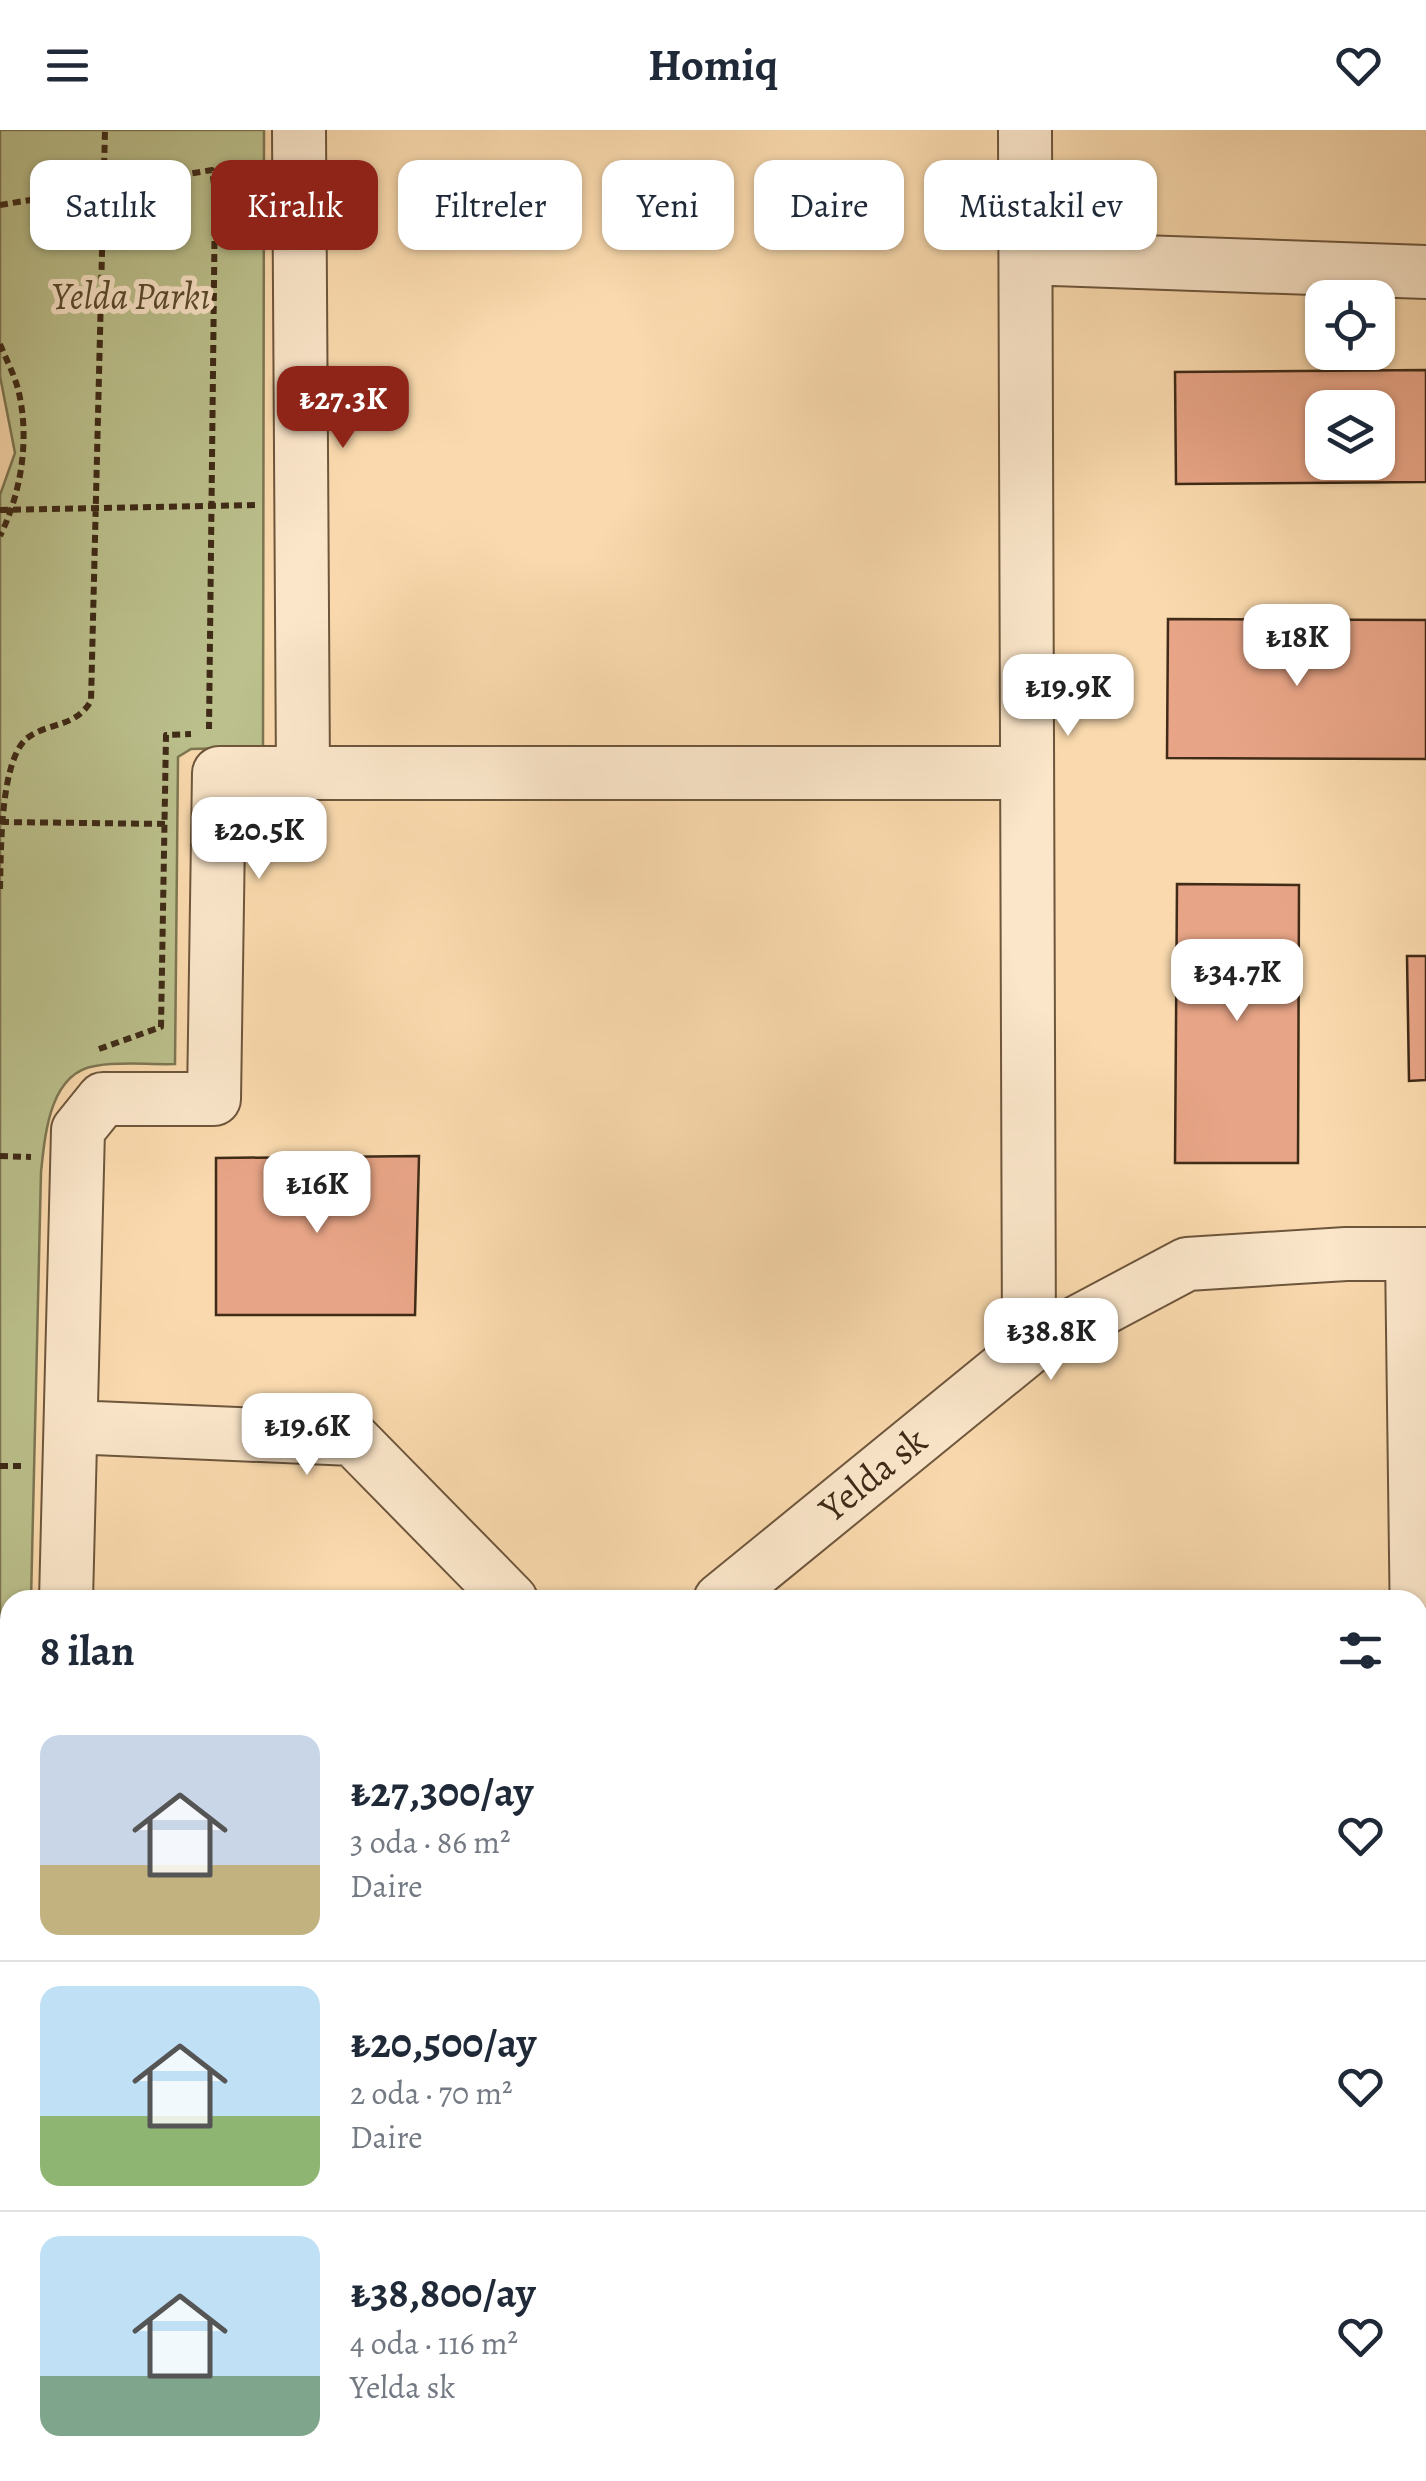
<!DOCTYPE html>
<html lang="tr">
<meta charset="utf-8">
<style>
:root{--surface:#fff;--page:#f6f6f7;--text:#1f2937;--muted:#747a83;--line:#e0e1e3;--accent:#8f2418}
body{margin:0;font-family:Alegreya,serif;background:var(--page);color:var(--text);height:100vh;display:flex;flex-direction:column;font-size:38px;white-space:nowrap}
*{box-sizing:border-box;margin:0}
p{font-size:32px;color:var(--muted)}
.icon{flex:none;width:55px;height:55px;fill:none;stroke:currentColor;stroke-width:2;stroke-linecap:round;stroke-linejoin:round}
.map{position:relative;flex:1;overflow:hidden}
.sheet{position:absolute;left:0px;top:1460px;width:1428px;height:892px;display:flex;flex-direction:column;background:var(--surface);border-radius:30px 30px 0 0;box-shadow:0 2px 8px #0004}
.sheet>*{flex:none}
.top-card{position:absolute;left:30px;top:30px;width:1368px;height:90px;display:flex;gap:20px}
.fabs{position:absolute;left:1305px;top:150px;display:grid;gap:20px}
.fabs a{display:grid;place-items:center;width:90px;height:90px;border-radius:20px;background:var(--surface);box-shadow:0 2px 8px #0004;font-size:50px}
.price{position:absolute;translate:-50% -85px;padding:0 22px;border-radius:20px;background:#fff;color:#222;font-size:32px;line-height:65px;filter:drop-shadow(0 2px 5px #0008)}
.price::after{content:'';position:absolute;left:50%;top:60px;width:30px;height:22px;margin-left:-15px;background:inherit;clip-path:polygon(0 0,100% 0,50% 100%)}
.price.on{background:var(--accent);color:#fff}
ul{padding:0;list-style:none}
li{display:flex;align-items:center;gap:30px;height:250px;padding:0 40px}
li+li{border-top:2px solid var(--line)}
li span{display:grid;place-items:center;flex:none;width:280px;height:200px;border-radius:20px;color:#555}
li>.icon{margin-inline-start:auto}
span .icon{width:120px;height:120px;fill:#fffc;stroke-width:1}
li b{font-size:42px}
h2{display:flex;justify-content:space-between;align-items:center;height:120px;padding:0 40px;font-size:42px}
.tag{padding:0 35px;border-radius:20px;background:var(--surface);box-shadow:0 2px 8px #0004;font-size:35px;line-height:90px}
.tag.on{background:var(--accent);color:#fff}
header{display:flex;justify-content:space-between;align-items:center;height:130px;padding:0 40px;background:var(--surface);font-size:45px;font-weight:700}
.map>svg:first-child{display:block}
.green{fill:#bbc08c;stroke:#7d7652;stroke-width:2.5}
.building{fill:#e7a486;stroke:#3f2b17;stroke-width:2.5;fill-rule:evenodd}
.lines{fill:none;stroke-linecap:round;stroke-linejoin:round}
.minor-casing{stroke:#6e563c;stroke-width:56}
.path{stroke:#3f2b17;stroke-width:6;stroke-dasharray:8 5;stroke-linecap:butt}
.minor{stroke:#fbe6ca;stroke-width:52}
.labels{text-anchor:middle;stroke-width:10;stroke-linejoin:round;paint-order:stroke}
.park-label{font-size:38px;font-style:italic;fill:#58492e;stroke:#fbe6ca}
.street-label{font-size:38px;fill:#3f2b17;stroke:#fbe6ca}
</style>
<header><svg class="icon" aria-label="menu" viewBox="0 0 24 24"><path d="M4 6h16M4 12h16M4 18h16"/></svg>Homiq<svg class="icon" aria-label="heart" viewBox="0 0 24 24"><path d="M12 20l-8-8c-3-5 5-10 8-4 3-6 11-1 8 4z"/></svg></header>
<div class="map">
<svg width="1426" height="2351" viewBox="0 0 1426 2351">
<rect width="100%" height="100%" fill="#f9d9ad"/>
<filter id="stains"><feTurbulence type="fractalNoise" baseFrequency=".002" numOctaves="4"/><feColorMatrix values="0 0 0 0 .2 0 0 0 0 .09 0 0 0 0 .02 0 0 0 .5 -.17"/></filter>
<radialGradient id="worn" r=".72"><stop offset=".6" stop-color="#630" stop-opacity="0"/><stop offset="1" stop-color="#630" stop-opacity=".3"/></radialGradient>
<path class="green" d="M0 0H264L263 617 191 619 178 627 175 934C150 935 120 931 95 936 49 943 45 1006 41 1042L31 1470H10V2342L28 2343V2351H0V365L15 323 0 246Z"/>
<path class="building" d="M1426 240V352L1176 354 1175 242ZM1322 278H1378V332H1322Z
M1168 489 1426 490V629L1167 628Z
M1177 754 1299 755 1298 1033H1175Z
M1407 826H1426V950L1409 951Z
M419 1026 415 1185H216V1028Z"/>
<g class="lines">
<g class="minor-casing">
<path id="minor" d="M299 0 303 643
M1025 0 1029 1218
M1026 128 1426 142
M1412 1124 1418 1575
M71 1297 353 1309 511 1470
M66 1470 78 1000 103 969H214L219 643H1027
M720 1470 1029 1218 1187 1134 1346 1124H1426
M65 2342 66 2351
M844 2342V2351
M1159 2342 1162 2351
M498 2351V2342"/>
</g>
<path class="path" d="M0 75 212 40 215 62 209 599
M0 214C6 229 14 244 18 259 30 307 22 361 0 406
M0 380 255 375
M1 692 169 694
M0 759C1 721 0 633 26 609 49 591 74 599 91 571L105 0
M99 919 161 897 166 605 191 604
M0 1026 31 1027
M0 1336H24
M0 1667H10
M0 2026 10 2025"/>
<use href="#minor" class="minor"/>
</g>
<g class="labels">
<g class="park-label">
<text x="131" y="179">Yelda Parkı</text>
</g>
<g class="street-label">
<text transform="translate(873 1344) rotate(-39)" y="13">Yelda sk</text>
</g>
</g>
<rect width="100%" height="100%" filter="url(#stains)"/>
<rect width="100%" height="100%" fill="url(#worn)"/>
</svg>
<div class="fabs">
<a><svg class="icon" aria-label="locate" viewBox="0 0 24 24"><circle cx="12" cy="12" r="6"/><path d="M12 2v4M12 18v4M2 12h4M18 12h4"/></svg></a>
<a><svg class="icon" aria-label="layers" viewBox="0 0 24 24"><path d="M12 4l9 5-9 5-9-5zM3 14l9 5 9-5"/></svg></a>
</div>
<b class="price on" style="left:343px;top:321px">₺27.3K</b>
<b class="price" style="left:1297px;top:559px">₺18K</b>
<b class="price" style="left:1068px;top:609px">₺19.9K</b>
<b class="price" style="left:259px;top:752px">₺20.5K</b>
<b class="price" style="left:1237px;top:894px">₺34.7K</b>
<b class="price" style="left:317px;top:1106px">₺16K</b>
<b class="price" style="left:1051px;top:1253px">₺38.8K</b>
<b class="price" style="left:307px;top:1348px">₺19.6K</b>
<div class="top-card">
<a class="tag">Satılık</a>
<a class="tag on">Kiralık</a>
<a class="tag">Filtreler</a>
<a class="tag">Yeni</a>
<a class="tag">Daire</a>
<a class="tag">Müstakil ev</a>
</div>
<section class="sheet">
<h2>8 ilan<svg class="icon" aria-label="filters" viewBox="0 0 24 24"><path d="M4 7h16M4 17h16"/><circle cx="9" cy="7" r="2"/><circle cx="15" cy="17" r="2"/></svg></h2>
<ul>
<li><span style="background:linear-gradient(#c9d6e8 65%,#c2b280 0)"><svg class="icon" aria-label="home" viewBox="0 0 24 24"><path d="M3 11l9-7 9 7M6 9v11h12V9"/></svg></span><div><b>₺27,300/ay</b><p>3 oda · 86 m²</p><p>Daire</p></div><svg class="icon" aria-label="heart" viewBox="0 0 24 24"><path d="M12 20l-8-8c-3-5 5-10 8-4 3-6 11-1 8 4z"/></svg></li>
<li><span style="background:linear-gradient(#bfe0f5 65%,#8fb573 0)"><svg class="icon" aria-label="home" viewBox="0 0 24 24"><path d="M3 11l9-7 9 7M6 9v11h12V9"/></svg></span><div><b>₺20,500/ay</b><p>2 oda · 70 m²</p><p>Daire</p></div><svg class="icon" aria-label="heart" viewBox="0 0 24 24"><path d="M12 20l-8-8c-3-5 5-10 8-4 3-6 11-1 8 4z"/></svg></li>
<li><span style="background:linear-gradient(#bfe0f5 70%,#7fa58c 0)"><svg class="icon" aria-label="home" viewBox="0 0 24 24"><path d="M3 11l9-7 9 7M6 9v11h12V9"/></svg></span><div><b>₺38,800/ay</b><p>4 oda · 116 m²</p><p>Yelda sk</p></div><svg class="icon" aria-label="heart" viewBox="0 0 24 24"><path d="M12 20l-8-8c-3-5 5-10 8-4 3-6 11-1 8 4z"/></svg></li>
</ul>
</section>
</div>
